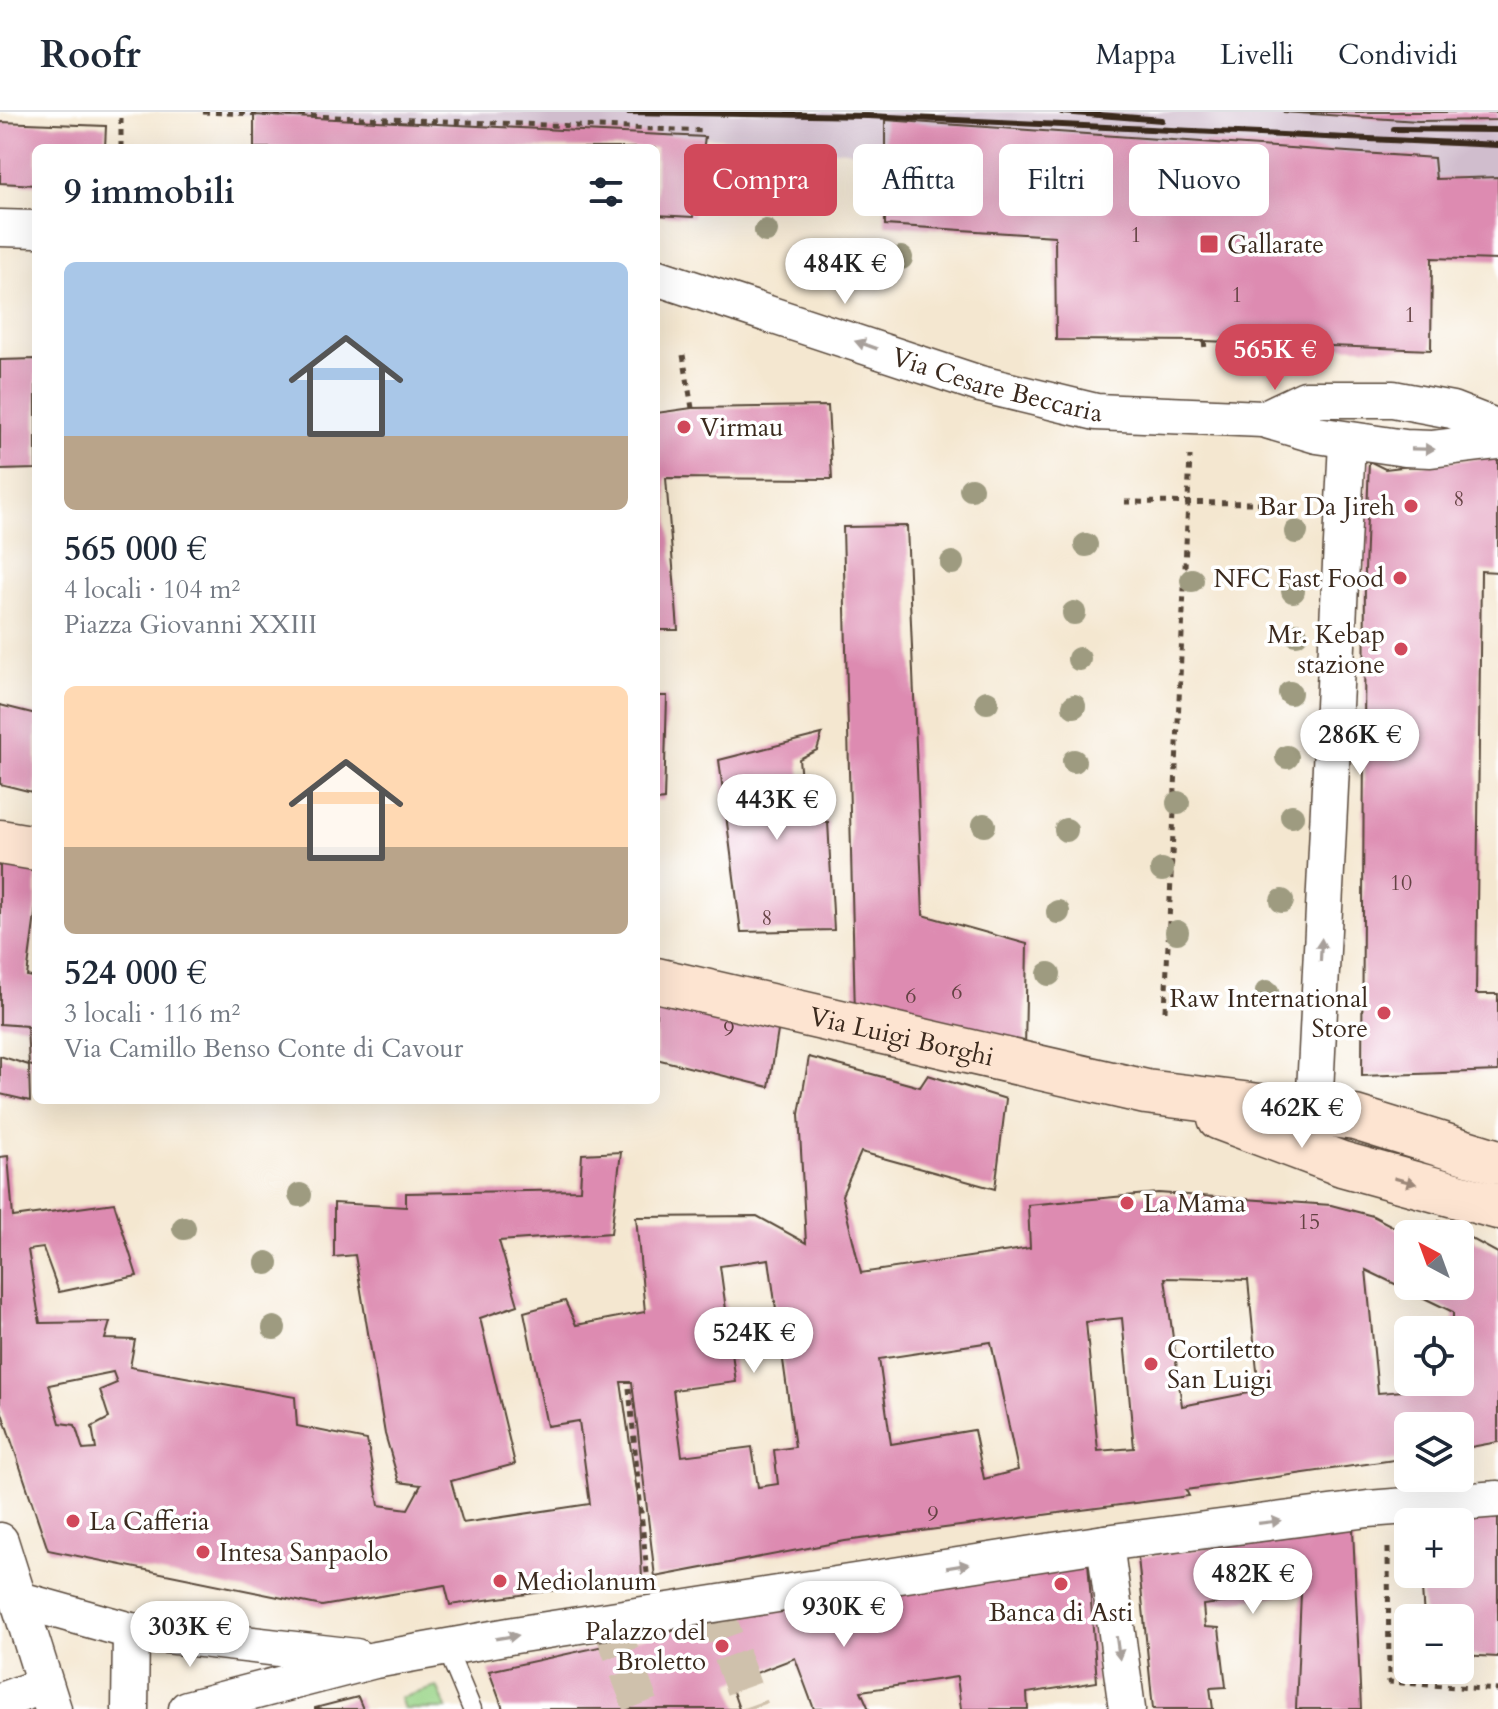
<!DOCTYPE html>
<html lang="it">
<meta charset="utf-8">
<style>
:root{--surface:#fff;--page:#f2f2f3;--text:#1f2937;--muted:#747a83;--line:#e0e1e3;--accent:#d1495b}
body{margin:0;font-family:Cardo,serif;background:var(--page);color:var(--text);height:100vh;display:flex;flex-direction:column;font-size:30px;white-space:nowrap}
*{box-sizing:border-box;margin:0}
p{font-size:26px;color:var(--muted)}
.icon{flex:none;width:44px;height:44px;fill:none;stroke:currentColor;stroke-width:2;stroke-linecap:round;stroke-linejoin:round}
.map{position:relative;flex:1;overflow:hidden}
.sheet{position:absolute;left:32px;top:32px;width:628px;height:960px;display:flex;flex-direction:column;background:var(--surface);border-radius:12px;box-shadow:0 8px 32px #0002}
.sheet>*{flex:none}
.guide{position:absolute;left:684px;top:32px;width:694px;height:72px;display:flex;gap:16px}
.needle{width:52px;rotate:319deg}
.fabs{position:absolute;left:1394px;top:1108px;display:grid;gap:16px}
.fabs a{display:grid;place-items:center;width:80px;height:80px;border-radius:12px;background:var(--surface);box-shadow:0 8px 32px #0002;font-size:40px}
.price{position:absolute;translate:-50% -68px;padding:0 18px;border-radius:28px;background:#fff;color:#222;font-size:26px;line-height:52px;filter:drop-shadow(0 2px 4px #0008)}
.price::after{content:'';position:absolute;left:50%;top:48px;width:24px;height:18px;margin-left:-12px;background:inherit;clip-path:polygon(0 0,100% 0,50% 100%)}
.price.current{background:var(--accent);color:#fff}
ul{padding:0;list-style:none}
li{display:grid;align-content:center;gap:16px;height:424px;padding:0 32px}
li span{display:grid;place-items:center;height:248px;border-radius:12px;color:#555}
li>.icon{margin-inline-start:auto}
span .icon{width:144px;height:144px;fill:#fffc;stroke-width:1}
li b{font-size:34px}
h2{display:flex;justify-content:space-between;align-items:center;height:96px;padding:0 32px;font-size:34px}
.pill{padding:0 28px;border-radius:12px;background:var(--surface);box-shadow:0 8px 32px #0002;font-size:28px;line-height:72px}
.pill.current{background:var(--accent);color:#fff}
header{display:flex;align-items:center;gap:48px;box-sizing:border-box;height:112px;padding:0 40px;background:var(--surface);border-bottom:2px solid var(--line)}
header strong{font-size:38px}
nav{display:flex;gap:44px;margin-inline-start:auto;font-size:28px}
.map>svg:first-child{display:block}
.industrial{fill:#d0bdcd}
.green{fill:#99d487;stroke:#6a7f52;stroke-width:2}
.building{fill:#dd8bb1;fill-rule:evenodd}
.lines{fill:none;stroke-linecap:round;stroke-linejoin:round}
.street-tunnel{stroke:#cfc1ac;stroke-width:36;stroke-dasharray:36 18;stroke-linecap:butt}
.lane-casing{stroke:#574639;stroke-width:21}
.street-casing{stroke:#574639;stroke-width:39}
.secondary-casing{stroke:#574639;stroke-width:47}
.path{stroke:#574639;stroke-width:5;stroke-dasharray:6 6;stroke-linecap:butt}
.lane{stroke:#fff;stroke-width:18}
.street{stroke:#fff;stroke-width:36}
.secondary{stroke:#fde4d1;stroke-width:44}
.rail{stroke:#3b2a1e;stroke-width:6}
.tree{fill:#9e9b80}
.oneway{fill:#a79f9a}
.oneway2{fill:#9c8778}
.poi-dot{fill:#d1495b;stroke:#fff;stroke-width:3}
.labels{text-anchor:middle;stroke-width:7;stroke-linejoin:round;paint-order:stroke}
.number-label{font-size:22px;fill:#644243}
.poi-label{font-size:26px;fill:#3b2a1e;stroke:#fff;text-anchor:start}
.street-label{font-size:26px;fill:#3b2a1e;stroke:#fff}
</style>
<header>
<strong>Roofr</strong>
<nav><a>Mappa</a><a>Livelli</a><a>Condividi</a></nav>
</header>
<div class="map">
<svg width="1498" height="1597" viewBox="0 0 1498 1597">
<rect width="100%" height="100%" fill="#fff"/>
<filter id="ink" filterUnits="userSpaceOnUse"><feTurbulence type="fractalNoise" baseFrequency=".0125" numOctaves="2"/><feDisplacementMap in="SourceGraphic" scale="16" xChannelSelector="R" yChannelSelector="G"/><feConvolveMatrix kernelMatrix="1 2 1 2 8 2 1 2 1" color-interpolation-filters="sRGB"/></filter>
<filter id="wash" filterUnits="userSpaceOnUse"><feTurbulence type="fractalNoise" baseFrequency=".006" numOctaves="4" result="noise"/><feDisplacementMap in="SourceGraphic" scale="32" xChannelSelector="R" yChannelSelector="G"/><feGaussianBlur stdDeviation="1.8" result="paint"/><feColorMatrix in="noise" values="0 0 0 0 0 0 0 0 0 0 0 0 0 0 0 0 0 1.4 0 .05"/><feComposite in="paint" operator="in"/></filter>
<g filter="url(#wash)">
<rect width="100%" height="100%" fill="#f4e7d0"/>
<path class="industrial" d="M195 0H1498V65L1436 67 1214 52 886 43 705 25Z"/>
<path class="green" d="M437 1575 447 1597H404L400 1586Z"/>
<g id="blocks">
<path class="building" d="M1283 0H1498V8L1418 9Z
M254 3 705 25 693 105 656 103V36H254Z
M885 8 1434 46 1436 67 1498 65V148L1432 146 1431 238 1204 229 1056 228 1055 124 885 113Z
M0 10 106 14 105 36H36V73L0 71Z
M36 247V357L0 358V248Z
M828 294 832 367 666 366 678 518H656V301L692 296Z
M1498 344V460L1481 459 1476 882H1498V959L1362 964 1365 459 1369 349 1385 357Z
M907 414 923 803 1027 832 1025 938 855 902 843 415Z
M656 584H667L664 688 656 689Z
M0 593 36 602V681L0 672Z
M822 622 817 638 799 647 805 708 828 710 834 818 741 820 719 648Z
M0 751 36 757V795L27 864 36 866V955L29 953 30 989 0 982V944L29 953 27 914 0 912Z
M656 864 782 894 769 975 656 947Z
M809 945 920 975 928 963 1006 987 995 1077 861 1040 842 1083 861 1161 1030 1136 1028 1093 1158 1081 1331 1093 1373 1104 1408 1122V1174H1460V1122H1435L1439 1109 1498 1141V1330L1460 1337V1314H1408V1346L1186 1378 1189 1384 845 1429 655 1465 632 1270H621L638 1386 642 1466 450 1493 445 1473 322 1494 48 1438 0 1295V1045L8 1044 13 1105 114 1091 137 1164 59 1180 43 1136 28 1138 40 1211 110 1210 105 1227 135 1228 130 1255 295 1285 297 1314 367 1328 379 1393 408 1397 421 1373 399 1370 385 1322 355 1143 334 1145V1091L406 1095V1081L580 1078 582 1042 621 1040 611 1121 499 1129 518 1193 480 1206 515 1352 451 1369 463 1411 590 1392 579 1309 547 1314 524 1200 565 1189 576 1213 645 1200 636 1105 757 1104 806 1131 799 1002ZM769 1147 795 1335 774 1338 778 1372 758 1375 752 1335 682 1344 673 1278 736 1270 720 1154ZM1366 1158 1453 1200V1212L1437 1211 1434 1218H1460V1270H1445L1444 1276 1378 1281ZM1165 1166 1248 1168 1259 1279 1182 1294ZM1122 1206 1134 1336 1098 1339 1086 1210ZM991 1230 1018 1358 984 1367 974 1318 891 1332 879 1247ZM113 1260 117 1271 100 1278 109 1306 92 1315 96 1337 83 1338 75 1313 60 1311 49 1273Z
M1498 1402V1545L1460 1543V1506H1424L1421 1462H1460V1410L1442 1408Z
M1353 1417 1361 1597H1296L1301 1481 1203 1493 1205 1515 1219 1516 1226 1575 1210 1576 1213 1597H1153L1138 1445Z
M1088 1450 1097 1570 1027 1581 1028 1597H961L957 1565 861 1579 869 1597H814L795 1546 730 1571 739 1597H503L489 1559 820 1487Z
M358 1585 363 1597H315V1596Z"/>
</g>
</g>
<g filter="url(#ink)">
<use href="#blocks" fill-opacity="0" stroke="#574639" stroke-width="2"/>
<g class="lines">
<path class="street-tunnel" d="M713 1492 751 1597
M609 1508 642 1597"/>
<g class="lane-casing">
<path id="lane" d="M446 1535 472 1597"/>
</g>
<g class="street-casing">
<g id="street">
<path d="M0 116 36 117"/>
<path id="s1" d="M656 165 980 272 1096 300 1263 307 1317 323 1405 336 1431 337 1498 329"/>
<path d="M1263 307 1305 287H1393L1452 298 1498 316"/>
<path d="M1288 1012 1314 1000 1347 330"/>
<path d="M0 1429 53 1597"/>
<path d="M1105 1431 1127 1597"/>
<path d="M20 1488 131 1519 356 1545"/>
<path d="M0 1589 45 1573"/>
<path d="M130 1597 131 1519"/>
<path d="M187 1597 375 1548 515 1523 1105 1431 1368 1397 1498 1387"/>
</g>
</g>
<g class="secondary-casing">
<g id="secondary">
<path d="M0 730 36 736"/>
<path id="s2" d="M656 868 1146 980 1355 1006 1498 1050"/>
<path d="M1220 1006 1342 1052 1498 1095"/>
</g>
</g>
<path class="path" d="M203 0 706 19
M121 36V0
M1204 229 1205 237
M683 243 692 296
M1125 390 1259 391
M1165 899 1190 344
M629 1276 647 1461
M1388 1436 1389 1570 1498 1578"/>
<use href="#lane" class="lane"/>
<use href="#street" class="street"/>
<use href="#secondary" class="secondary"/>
<path class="rail" d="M628 0 868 4 1498 33
M1062 0 1162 8
M1394 17 1498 18"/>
</g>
<g class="tree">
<circle cx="766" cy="119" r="12"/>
<circle cx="901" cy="146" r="12"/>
<circle cx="971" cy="377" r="12"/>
<circle cx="1296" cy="420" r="12"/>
<circle cx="1086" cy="433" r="12"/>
<circle cx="952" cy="451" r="12"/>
<circle cx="1192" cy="468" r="12"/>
<circle cx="1293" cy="479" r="12"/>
<circle cx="1074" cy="501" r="12"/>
<circle cx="1296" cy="522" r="12"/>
<circle cx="1079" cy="547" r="12"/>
<circle cx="1290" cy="581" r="12"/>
<circle cx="987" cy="590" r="12"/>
<circle cx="1074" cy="594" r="12"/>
<circle cx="1287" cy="645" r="12"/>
<circle cx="1074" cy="649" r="12"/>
<circle cx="1178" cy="691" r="12"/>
<circle cx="1292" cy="704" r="12"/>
<circle cx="984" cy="713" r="12"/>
<circle cx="1066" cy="718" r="12"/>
<circle cx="1162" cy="758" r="12"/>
<circle cx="1282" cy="789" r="12"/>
<circle cx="1058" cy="800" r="12"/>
<circle cx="1177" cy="820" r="12"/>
<circle cx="1049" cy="862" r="12"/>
<circle cx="1267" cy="880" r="12"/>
<circle cx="300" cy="1083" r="12"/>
<circle cx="184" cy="1116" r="12"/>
<circle cx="267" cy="1151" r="12"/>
<circle cx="274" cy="1216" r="12"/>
</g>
<defs><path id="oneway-solid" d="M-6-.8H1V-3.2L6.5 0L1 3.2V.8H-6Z" transform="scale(2)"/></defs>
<g class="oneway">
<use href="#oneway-solid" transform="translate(866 233) rotate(-161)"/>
<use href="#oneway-solid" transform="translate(1423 337) rotate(1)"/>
<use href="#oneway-solid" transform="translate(1321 838) rotate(-87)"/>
<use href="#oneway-solid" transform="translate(1270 1410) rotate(-7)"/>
<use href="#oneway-solid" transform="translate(958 1454) rotate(-9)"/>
<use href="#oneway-solid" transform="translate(507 1525) rotate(-9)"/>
<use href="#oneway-solid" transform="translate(1118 1536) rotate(82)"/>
</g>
<use class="oneway2" href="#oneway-solid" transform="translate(1405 1069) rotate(15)"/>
</g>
<g class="poi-dot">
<rect x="1199" y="122" width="20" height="20" rx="4"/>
<circle cx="684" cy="315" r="8"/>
<circle cx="1411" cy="394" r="8"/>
<circle cx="1400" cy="466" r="8"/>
<circle cx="1401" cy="537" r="8"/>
<circle cx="1384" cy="901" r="8"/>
<circle cx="1127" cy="1091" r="8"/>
<circle cx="1151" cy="1252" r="8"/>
<circle cx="73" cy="1409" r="8"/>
<circle cx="203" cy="1440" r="8"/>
<circle cx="500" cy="1469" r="8"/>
<circle cx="1061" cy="1472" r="8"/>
<circle cx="722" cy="1534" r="8"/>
</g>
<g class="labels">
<g class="number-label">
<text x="1136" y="130">1</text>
<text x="1237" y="190">1</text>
<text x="1410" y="210">1</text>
<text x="1459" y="394">8</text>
<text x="1401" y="778">10</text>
<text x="767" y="813">8</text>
<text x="957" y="887">6</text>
<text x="911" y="891">6</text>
<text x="729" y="924">9</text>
<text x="1309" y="1117">15</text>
<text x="933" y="1409">9</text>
</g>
<g class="poi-label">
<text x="1227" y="141">Gallarate</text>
<text x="700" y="324">Virmau</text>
<text x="1395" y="403" text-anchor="end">Bar Da Jireh</text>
<text x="1384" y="475" text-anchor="end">NFC Fast Food</text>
<text x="1385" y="531" text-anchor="end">Mr. Kebap<tspan x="1385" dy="30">stazione</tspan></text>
<text x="1368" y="895" text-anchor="end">Raw International<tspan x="1368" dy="30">Store</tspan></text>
<text x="1143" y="1100">La Mama</text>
<text x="1167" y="1246">Cortiletto<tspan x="1167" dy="30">San Luigi</tspan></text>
<text x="89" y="1418">La Cafferia</text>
<text x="219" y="1449">Intesa Sanpaolo</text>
<text x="516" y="1478">Mediolanum</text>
<text x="1061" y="1509" text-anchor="middle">Banca di Asti</text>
<text x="706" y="1528" text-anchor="end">Palazzo del<tspan x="706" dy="30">Broletto</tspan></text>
</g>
<g class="street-label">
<text dy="9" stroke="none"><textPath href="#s1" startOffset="358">Via Cesare Beccaria</textPath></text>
<text dy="9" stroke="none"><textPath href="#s2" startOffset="252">Via Luigi Borghi</textPath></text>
</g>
</g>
</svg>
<div class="fabs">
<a><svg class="needle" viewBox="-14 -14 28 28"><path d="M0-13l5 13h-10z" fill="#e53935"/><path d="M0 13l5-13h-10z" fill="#747a83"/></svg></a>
<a><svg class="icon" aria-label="locate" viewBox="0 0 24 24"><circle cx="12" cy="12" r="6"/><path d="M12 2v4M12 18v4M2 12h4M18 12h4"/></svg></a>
<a><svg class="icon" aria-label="layers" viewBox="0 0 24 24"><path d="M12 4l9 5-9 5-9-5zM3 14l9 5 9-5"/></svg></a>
<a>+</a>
<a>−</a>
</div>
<b class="price" style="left:845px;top:194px">484K €</b>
<b class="price current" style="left:1275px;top:280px">565K €</b>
<b class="price" style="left:1360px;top:665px">286K €</b>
<b class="price" style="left:777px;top:730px">443K €</b>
<b class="price" style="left:1302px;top:1038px">462K €</b>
<b class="price" style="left:754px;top:1263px">524K €</b>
<b class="price" style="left:1253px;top:1504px">482K €</b>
<b class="price" style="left:844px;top:1537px">930K €</b>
<b class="price" style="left:190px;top:1557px">303K €</b>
<div class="guide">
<a class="pill current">Compra</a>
<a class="pill">Affitta</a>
<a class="pill">Filtri</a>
<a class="pill">Nuovo</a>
</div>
<section class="sheet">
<h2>9 immobili<svg class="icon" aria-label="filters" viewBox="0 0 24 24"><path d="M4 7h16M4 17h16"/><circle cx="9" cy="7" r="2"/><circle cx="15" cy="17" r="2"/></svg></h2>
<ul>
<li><span style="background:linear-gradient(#a9c7e8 70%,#b9a48a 0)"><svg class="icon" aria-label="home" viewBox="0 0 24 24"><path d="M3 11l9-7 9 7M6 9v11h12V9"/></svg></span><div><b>565 000 €</b><p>4 locali · 104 m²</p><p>Piazza Giovanni XXIII</p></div></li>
<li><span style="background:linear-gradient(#ffd9b3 65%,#b9a48a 0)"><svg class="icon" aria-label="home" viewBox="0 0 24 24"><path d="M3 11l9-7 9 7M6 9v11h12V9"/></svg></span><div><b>524 000 €</b><p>3 locali · 116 m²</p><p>Via Camillo Benso Conte di Cavour</p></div></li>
</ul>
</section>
</div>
